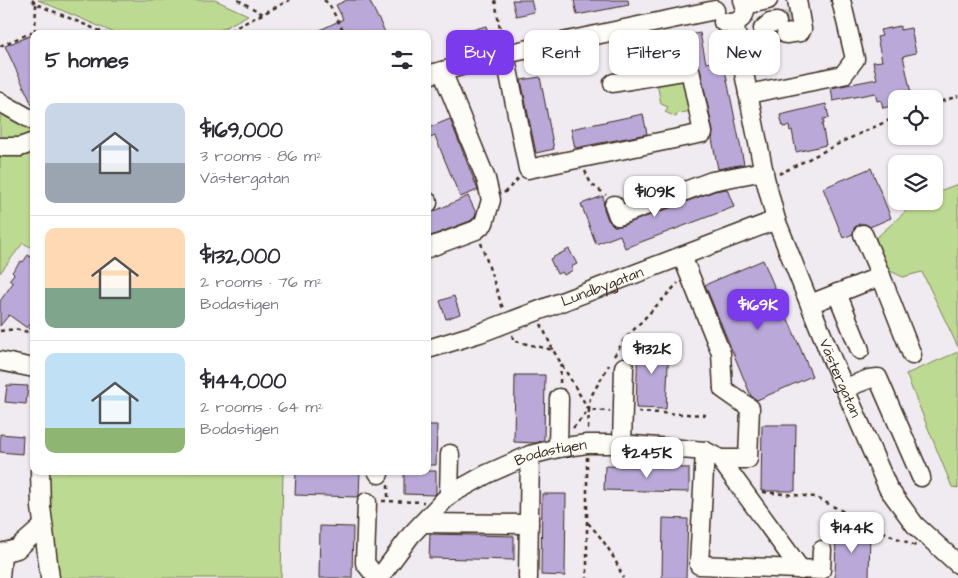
<!DOCTYPE html>
<meta charset="utf-8">
<style>
:root{--surface:#fff;--page:#f2f2f3;--text:#2b2b33;--muted:#7c7c81;--line:#e1e1e2;--accent:#7c3aed}
body{margin:0;font-family:"Architects Daughter",sans-serif;background:var(--page);color:var(--text);height:100vh;display:flex;flex-direction:column;font-size:19px;white-space:nowrap}
*{box-sizing:border-box;margin:0}
p{font-size:16px;color:var(--muted)}
.icon{flex:none;width:28px;height:28px;fill:none;stroke:currentColor;stroke-width:2;stroke-linecap:round;stroke-linejoin:round}
.map{position:relative;flex:1;overflow:hidden}
.side{position:absolute;left:30px;top:30px;width:401px;height:445px;display:flex;flex-direction:column;background:var(--surface);border-radius:10px;box-shadow:0 1px 4px #0004}
.side>*{flex:none}
.banner{position:absolute;left:446px;top:30px;width:436px;height:45px;display:flex;gap:10px}
.controls{position:absolute;left:888px;top:90px;display:grid;gap:10px}
.controls a{display:grid;place-items:center;width:55px;height:55px;border-radius:10px;background:var(--surface);box-shadow:0 1px 4px #0004;font-size:25px}
.price{position:absolute;translate:-50% -42px;padding:0 11px;border-radius:10px;background:#fff;color:#222;font-size:16px;line-height:32px;filter:drop-shadow(0 1px 2px #0008)}
.price::after{content:'';position:absolute;left:50%;top:30px;width:15px;height:11px;margin-left:-8px;background:inherit;clip-path:polygon(0 0,100% 0,50% 100%)}
.price.selected{background:var(--accent);color:#fff}
ul{padding:0;list-style:none}
li{display:flex;align-items:center;gap:15px;height:125px;padding:0 15px}
li+li{border-top:1px solid var(--line)}
li span{display:grid;place-items:center;flex:none;width:140px;height:100px;border-radius:10px;color:#555}
li>.icon{margin-inline-start:auto}
span .icon{width:60px;height:60px;fill:#fffc;stroke-width:1}
li b{font-size:21px}
h2{display:flex;justify-content:space-between;align-items:center;height:60px;padding:0 15px;font-size:21px}
.tag{padding:0 18px;border-radius:10px;background:var(--surface);box-shadow:0 1px 4px #0004;font-size:18px;line-height:45px}
.tag.selected{background:var(--accent);color:#fff}
.map>svg:first-child{display:block}
.green{fill:#bdda92;stroke:#7c8258}
.building{fill:#baa9d8;stroke:#3b2a1e}
.lines{fill:none;stroke-linecap:round;stroke-linejoin:round}
.minor-tunnel{stroke:#ccc4c7;stroke-width:18;stroke-dasharray:18 9;stroke-linecap:butt}
.minor-casing{stroke:#3b2a1e;stroke-width:21}
.path{stroke:#3b2a1e;stroke-width:2.5;stroke-dasharray:4 4;stroke-linecap:butt}
.minor{stroke:#fdfcf7;stroke-width:18}
.labels{text-anchor:middle;stroke-width:4;stroke-linejoin:round;paint-order:stroke}
.street-label{font-size:15px;fill:#3b2a1e;stroke:#fdfcf7}
</style>
<div class="map">
<svg width="958" height="578" viewBox="0 0 958 578">
<rect width="100%" height="100%" fill="#f0ebf1"/>
<filter id="ink" filterUnits="userSpaceOnUse"><feTurbulence type="fractalNoise" baseFrequency=".02" numOctaves="2"/><feDisplacementMap in="SourceGraphic" scale="10" xChannelSelector="R" yChannelSelector="G"/><feConvolveMatrix kernelMatrix="1 2 1 2 8 2 1 2 1" color-interpolation-filters="sRGB"/></filter>
<g filter="url(#ink)">
<path class="green" d="M38 0H215L248 15 213 34H117Z
M679 80 685 83 692 111 681 113 678 112 676 117 665 112 668 107 661 104 657 83Z
M0 110 34 130V249L23 243 0 273Z
M958 184V347L922 272 903 277 888 270 875 239 916 202 934 201V193Z
M958 352V488L952 487 906 374Z
M47 471H283L281 578H59L48 503Z"/>
<path class="building" d="M347 0H369L386 34H312L343 19 336 5Z
M512 0H531L534 12 516 16Z
M574 0H628L629 5 577 15Z
M486 26 489 37 472 42 469 31Z
M900 26V30L911 28 916 53 903 56 912 98 896 99V105L883 108 881 100 877 101 875 93 833 101 831 88 877 79 873 62 882 61 877 37 882 36 880 30Z
M700 33 706 63 723 60 744 164 718 169 712 139 713 131 700 68 696 61 688 60 634 69 629 47Z
M34 34V109L5 46Z
M540 77 554 149 536 153 521 80Z
M826 104 829 118 823 119 824 124H822L826 145 796 152 792 130 790 131 789 126 783 127 780 115Z
M643 114 647 134 575 148 571 129Z
M450 119 478 190 460 197 435 136 428 139V128Z
M871 168 891 218 870 227 865 224H859L854 228 853 234 843 238 823 188Z
M727 189 734 207 625 248 620 235 596 244 581 204 603 196 604 209 608 220 614 226H621L715 191Z
M468 196 476 213 475 217 470 221 428 237V214Z
M569 249 577 264 571 267 573 270 564 275 562 272 557 274 550 259Z
M28 255 34 260V319L27 328 9 315 0 326V301L13 283 9 280 14 274 12 272 21 261 23 262Z
M763 260 812 376 757 400 751 396 705 285Z
M454 296 460 314 446 319 440 301Z
M638 342 669 343 666 409 636 408Z
M515 375H545L544 440 536 443 514 442Z
M7 385 28 386 26 404 5 402Z
M428 425H437L436 465H428Z
M762 425H796L795 491H761Z
M0 434 23 436 22 454 0 452Z
M605 466 689 468V492L604 490Z
M296 471H360L359 495 358 497 295 495Z
M404 471H436V494L434 495 404 494Z
M542 494H566L565 576 541 575Z
M663 518 688 519 686 578H662Z
M320 526 353 527 352 578H319Z
M836 530H870L869 578H835Z
M430 534 514 536V560L429 558Z"/>
<g class="lines">
<path class="minor-tunnel" d="M777 22 791 19"/>
<g class="minor-casing">
<g id="minor">
<path d="M745 5 768 0"/>
<path d="M723 22C739 26 750 15 743 0"/>
<path id="s1" d="M734 23 765 178 776 220 831 357 888 488 915 525 958 564"/>
<path d="M786 34 800 32 802 29 797 0"/>
<path d="M765 38 763 29 770 23 777 22"/>
<path d="M505 54 528 169 703 133 690 70 613 83"/>
<path d="M428 75 505 54 715 10"/>
<path d="M748 94 843 75 855 59 841 0"/>
<path d="M0 102 34 121"/>
<path d="M0 147H20L34 142"/>
<path d="M428 202V203"/>
<path d="M614 205 618 216 712 181 764 171"/>
<path d="M428 248 476 230 484 223 491 200 486 179 442 71"/>
<path d="M682 256 721 353 723 389 750 408 748 459H720"/>
<path d="M881 276 912 355"/>
<path d="M837 293 860 350"/>
<path d="M810 304 881 276 863 234"/>
<path id="s2" d="M428 349 480 333 776 220"/>
<path d="M0 361 34 368"/>
<path d="M845 388 869 379 878 378 921 477"/>
<path d="M622 444 624 367"/>
<path d="M558 448 559 398"/>
<path d="M705 451 699 565 821 570 822 550"/>
<path d="M40 471 41 507 50 578"/>
<path d="M377 471 379 474"/>
<path d="M449 495 450 454"/>
<path d="M367 502 365 563 377 578"/>
<path d="M423 523 529 524"/>
<path d="M0 553 17 549 43 526"/>
<path d="M0 578 2 554"/>
<path id="s3" d="M379 578 411 535 449 495 487 474 530 455 558 448 587 444H622L705 451 720 459 801 570"/>
<path d="M528 578 530 455"/>
</g>
</g>
<path class="path" d="M32 0 36 4 107 34
M238 0 263 14
M324 0 329 4 345 34
M495 0 502 41
M36 4 35 31 36 34
M95 34 101 31
M223 34 290 0
M0 46 35 31
M934 104 958 96
M585 171 591 184 606 195
M779 174 844 141 896 117
M504 193 519 178
M481 243 503 309
M541 324 553 350
M0 331 15 329 28 332 34 323
M512 335 514 341 553 350 589 410 610 411
M614 356 624 340 678 283
M560 383 561 364
M638 412 707 415
M573 428 589 410 590 398 609 365
M588 429 589 410
M587 457V578
M388 485V501
M763 492 815 497 885 533 916 546
M382 501 424 502
M588 523C604 540 615 557 623 578"/>
<use href="#minor" class="minor"/>
</g>
</g>
<g class="labels">
<g class="street-label">
<text dy="5" stroke="none"><textPath href="#s2" startOffset="185">Lundbygatan</textPath></text>
<text dy="5" stroke="none"><textPath href="#s1" startOffset="372">Västergatan</textPath></text>
<text dy="5" stroke="none"><textPath href="#s3" startOffset="220">Bodastigen</textPath></text>
</g>
</g>
</svg>
<div class="controls">
<a><svg class="icon" aria-label="locate" viewBox="0 0 24 24"><circle cx="12" cy="12" r="6"/><path d="M12 2v4M12 18v4M2 12h4M18 12h4"/></svg></a>
<a><svg class="icon" aria-label="layers" viewBox="0 0 24 24"><path d="M12 4l9 5-9 5-9-5zM3 14l9 5 9-5"/></svg></a>
</div>
<b class="price" style="left:655px;top:218px">$109K</b>
<b class="price selected" style="left:758px;top:331px">$169K</b>
<b class="price" style="left:652px;top:375px">$132K</b>
<b class="price" style="left:647px;top:479px">$245K</b>
<b class="price" style="left:852px;top:554px">$144K</b>
<div class="banner">
<a class="tag selected">Buy</a>
<a class="tag">Rent</a>
<a class="tag">Filters</a>
<a class="tag">New</a>
</div>
<section class="side">
<h2>5 homes<svg class="icon" aria-label="filters" viewBox="0 0 24 24"><path d="M4 7h16M4 17h16"/><circle cx="9" cy="7" r="2"/><circle cx="15" cy="17" r="2"/></svg></h2>
<ul>
<li><span style="background:linear-gradient(#c9d6e8 60%,#9aa5b1 0)"><svg class="icon" aria-label="home" viewBox="0 0 24 24"><path d="M3 11l9-7 9 7M6 9v11h12V9"/></svg></span><div><b>$169,000</b><p>3 rooms · 86 m²</p><p>Västergatan</p></div></li>
<li><span style="background:linear-gradient(#ffd9b3 60%,#7fa58c 0)"><svg class="icon" aria-label="home" viewBox="0 0 24 24"><path d="M3 11l9-7 9 7M6 9v11h12V9"/></svg></span><div><b>$132,000</b><p>2 rooms · 76 m²</p><p>Bodastigen</p></div></li>
<li><span style="background:linear-gradient(#bfe0f5 75%,#8fb573 0)"><svg class="icon" aria-label="home" viewBox="0 0 24 24"><path d="M3 11l9-7 9 7M6 9v11h12V9"/></svg></span><div><b>$144,000</b><p>2 rooms · 64 m²</p><p>Bodastigen</p></div></li>
</ul>
</section>
</div>
